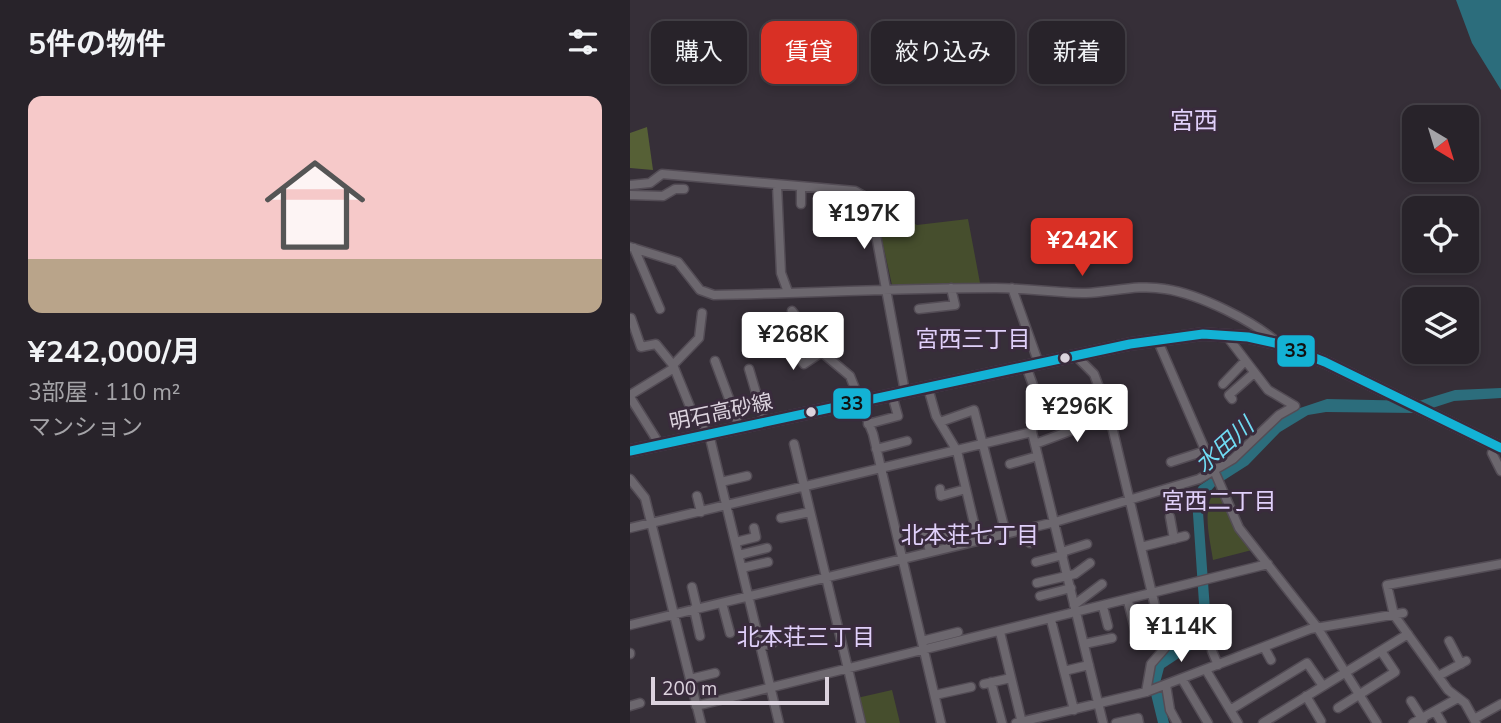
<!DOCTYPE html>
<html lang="ja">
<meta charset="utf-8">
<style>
:root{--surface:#28232a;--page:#302b32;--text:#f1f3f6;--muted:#a5a4a8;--line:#444047;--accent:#d93025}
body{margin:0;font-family:"Nunito Sans","Noto Sans JP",sans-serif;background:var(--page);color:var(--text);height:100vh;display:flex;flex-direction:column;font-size:26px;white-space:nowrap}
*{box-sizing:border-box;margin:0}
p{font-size:23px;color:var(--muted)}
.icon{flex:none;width:38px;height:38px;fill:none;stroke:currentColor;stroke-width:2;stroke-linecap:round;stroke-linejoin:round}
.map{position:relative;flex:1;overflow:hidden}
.panel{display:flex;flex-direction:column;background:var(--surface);width:630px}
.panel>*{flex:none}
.hud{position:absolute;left:21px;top:21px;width:665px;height:63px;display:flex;gap:14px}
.needle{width:46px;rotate:142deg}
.fabs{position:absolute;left:772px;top:105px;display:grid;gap:14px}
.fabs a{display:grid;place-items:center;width:77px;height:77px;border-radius:14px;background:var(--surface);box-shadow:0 4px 10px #0003,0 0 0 2px var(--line);font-size:35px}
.scale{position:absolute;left:21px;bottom:18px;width:178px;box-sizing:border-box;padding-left:7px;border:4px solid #dcd3de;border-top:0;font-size:19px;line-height:24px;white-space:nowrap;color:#dcd3de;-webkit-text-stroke:5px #392b3c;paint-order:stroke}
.price{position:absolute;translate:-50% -60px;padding:0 16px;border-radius:7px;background:#fff;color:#222;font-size:23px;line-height:46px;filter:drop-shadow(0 2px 4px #0008)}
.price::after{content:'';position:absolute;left:50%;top:42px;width:21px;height:16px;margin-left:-10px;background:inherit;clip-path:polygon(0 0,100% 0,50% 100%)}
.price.selected{background:var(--accent);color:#fff}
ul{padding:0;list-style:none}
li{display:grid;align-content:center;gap:14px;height:371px;padding:0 28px}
li span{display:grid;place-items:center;height:217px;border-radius:14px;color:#555}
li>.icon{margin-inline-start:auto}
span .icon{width:126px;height:126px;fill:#fffc;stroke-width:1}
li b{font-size:30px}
h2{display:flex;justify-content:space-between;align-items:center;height:84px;padding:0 28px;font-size:30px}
.tag{padding:0 24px;border-radius:14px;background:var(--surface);box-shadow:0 4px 10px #0003,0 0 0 2px var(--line);font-size:24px;line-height:63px}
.tag.selected{background:var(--accent);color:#fff}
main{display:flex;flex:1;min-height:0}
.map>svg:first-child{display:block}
.green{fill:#464e2d}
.forest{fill:#566036}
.water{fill:#2c6d7c}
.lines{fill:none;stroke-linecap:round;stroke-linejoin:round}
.minor-casing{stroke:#534c55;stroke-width:11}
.major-casing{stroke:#534c55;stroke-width:14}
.minor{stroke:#6c676e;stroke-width:8}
.major{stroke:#756a6f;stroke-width:10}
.bus-1-casing{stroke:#392b3c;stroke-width:14}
.bus-1{stroke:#13b2d5;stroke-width:9}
.bus-dot{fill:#dcd3de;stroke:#392b3c;stroke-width:2.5}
.labels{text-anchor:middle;stroke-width:6;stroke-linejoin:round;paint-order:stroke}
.street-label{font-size:21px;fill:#dcd3de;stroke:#392b3c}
.neighbourhood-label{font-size:23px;fill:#e0d0fa;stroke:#392b3c}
.water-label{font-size:23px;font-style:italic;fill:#70dbf3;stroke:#392b3c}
.quarter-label{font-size:24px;fill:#e0d0fa;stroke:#392b3c}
.line-badge{stroke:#392b3c;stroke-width:2.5}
.pale-badge-label{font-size:19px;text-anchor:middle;font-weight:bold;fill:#111}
</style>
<main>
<section class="panel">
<h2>5件の物件<svg class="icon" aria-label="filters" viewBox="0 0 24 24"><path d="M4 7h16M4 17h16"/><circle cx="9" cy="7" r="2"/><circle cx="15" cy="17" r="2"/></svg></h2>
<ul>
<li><span style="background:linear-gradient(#f6c9c9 75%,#b9a48a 0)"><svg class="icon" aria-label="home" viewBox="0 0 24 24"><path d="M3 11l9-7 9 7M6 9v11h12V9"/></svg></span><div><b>¥242,000/月</b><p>3部屋 · 110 m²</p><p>マンション</p></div></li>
</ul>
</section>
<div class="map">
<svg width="871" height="723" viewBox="0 0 871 723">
<rect width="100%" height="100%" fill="#362f38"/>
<path class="green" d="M276 219 287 225 338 219 350 283 262 285 248 222Z
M588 488 603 525 622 550 583 560C580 539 570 504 588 488Z
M262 690 270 723H234L227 698Z"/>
<path class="forest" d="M17 127 23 170 0 168V133Z"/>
<path class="water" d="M826 0H871V90L842 43Z
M871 388V398L824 401 787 413 696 412 678 415 650 432 618 465 585 486 576 496 573 512 581 624 564 648 534 668 530 683 539 723H528L519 686 521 670 544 637 565 629 570 618 562 499 569 486 605 462 655 413 697 399 789 401 825 390Z"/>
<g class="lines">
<g class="minor-casing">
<path id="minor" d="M0 185 20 183 32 174 225 191 234 196 241 208 275 392
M147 185 151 273 158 292
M171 187V204
M0 195 33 196 45 189H54
M0 247 48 262 70 290 84 295C178 293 272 288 366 288 396 288 426 293 456 293 482 292 509 284 535 289 569 294 624 321 649 344
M4 248 30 309
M382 288 409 364
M289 309 325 305 321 288
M162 311 195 355 220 376 243 434 311 723
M1 318 11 347 26 344 43 365 63 414 79 434 149 723
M154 330 161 346 174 364 192 352
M527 339 609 528 687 627 747 723
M446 356 464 374 479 414 535 648 521 664 516 692
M85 361 110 428
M43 365 69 338 72 313
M396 366 404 388 402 432 473 723
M119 369 135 423
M593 384 615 361
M298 388 306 416 327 451 348 540
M0 395 44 368
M0 397 30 445
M602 399 599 395 624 373
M403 401 426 398
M451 406 472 396
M310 422 344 410 376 534
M238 424 268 416 262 395
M164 444 231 723
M405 444 480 416
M866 446 862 453 871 471
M246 449 277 441
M541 462 575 451
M380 464 408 456
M0 479 15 498 71 723
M91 482 117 476
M310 489 311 496 336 489
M67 496 71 512
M540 517 544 539
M151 518 180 512
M0 528 402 432
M397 529 400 543
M295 531 300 552
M318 532 321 547
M106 542 126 537 124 528
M511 547 555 536
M432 552 457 544
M109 555 137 548
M406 562 433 555
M112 568 138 562
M407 583 445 574 460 563
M62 587 67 608
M410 596 441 588
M498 601 508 641
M92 603 100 633
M444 605 472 584
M473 607 478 626
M64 609 70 636
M421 620 444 710
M0 625 425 522 569 479 603 459 649 415 665 406 638 390 596 335
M370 632 392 723
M292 641 328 632
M819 641 831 664
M454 644 482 638
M131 646 143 643
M634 647 641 660
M582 651 588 665
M0 653V654
M576 670 608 723
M434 671 459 665
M810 675 836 661
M60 679 85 673
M552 679 578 723
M361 682 372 723
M354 684 381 678
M536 685 540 710 547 723
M305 695 341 687
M676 696 691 721
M781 701 793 720
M0 706 10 703
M66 706 638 564
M708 708 765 672 751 651
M600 710 677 663 693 686
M805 711 812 723
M844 719 871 704
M386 723 516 692 680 629 773 613
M486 723 508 718 509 723
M633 723 778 634
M783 723 828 698
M846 723 835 703 818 690 764 615 757 585 871 564"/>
</g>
<g class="major-casing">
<path id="major" d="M0 451 500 344 573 334 618 337 649 344 695 362 871 448"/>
</g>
<use href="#minor" class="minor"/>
<use href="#major" class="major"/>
<g class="bus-1-casing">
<path id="bus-1" d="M0 451 500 344 573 334 618 337 649 344 695 362 871 448"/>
</g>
<use href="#bus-1" class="bus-1"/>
</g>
<g class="bus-dot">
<circle cx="435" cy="358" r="6"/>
<circle cx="181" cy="412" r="6"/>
</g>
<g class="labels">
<g class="street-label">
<text transform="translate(91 412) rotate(-12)" y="7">明石高砂線</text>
</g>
<g class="neighbourhood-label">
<text x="343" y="347">宮西三丁目</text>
<text x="589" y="509">宮西二丁目</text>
<text x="340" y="543">北本荘七丁目</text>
<text x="176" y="645">北本荘三丁目</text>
</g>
<g class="water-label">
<text transform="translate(594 445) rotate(-42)" y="8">水田川</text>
</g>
<g class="quarter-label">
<text x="564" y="129">宮西</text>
</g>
</g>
<g class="line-badge">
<rect x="646" y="334" width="40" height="34" rx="7" fill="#13b2d5"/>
<rect x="202" y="387" width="40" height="33" rx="7" fill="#13b2d5"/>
</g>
<g class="pale-badge-label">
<text x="666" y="357">33</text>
<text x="222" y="410">33</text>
</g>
</svg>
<div class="fabs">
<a><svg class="needle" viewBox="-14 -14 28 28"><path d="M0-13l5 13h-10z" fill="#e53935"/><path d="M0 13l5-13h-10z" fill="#a5a4a8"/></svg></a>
<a><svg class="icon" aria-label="locate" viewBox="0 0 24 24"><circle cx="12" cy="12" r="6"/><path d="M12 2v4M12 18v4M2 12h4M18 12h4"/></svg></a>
<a><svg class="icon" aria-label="layers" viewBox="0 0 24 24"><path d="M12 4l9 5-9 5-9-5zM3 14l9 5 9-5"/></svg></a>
</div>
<div class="scale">200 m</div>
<b class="price" style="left:234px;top:251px">¥197K</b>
<b class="price selected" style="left:452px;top:278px">¥242K</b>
<b class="price" style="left:163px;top:372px">¥268K</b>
<b class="price" style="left:447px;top:444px">¥296K</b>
<b class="price" style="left:551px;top:664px">¥114K</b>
<div class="hud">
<a class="tag">購入</a>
<a class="tag selected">賃貸</a>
<a class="tag">絞り込み</a>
<a class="tag">新着</a>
</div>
</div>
</main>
